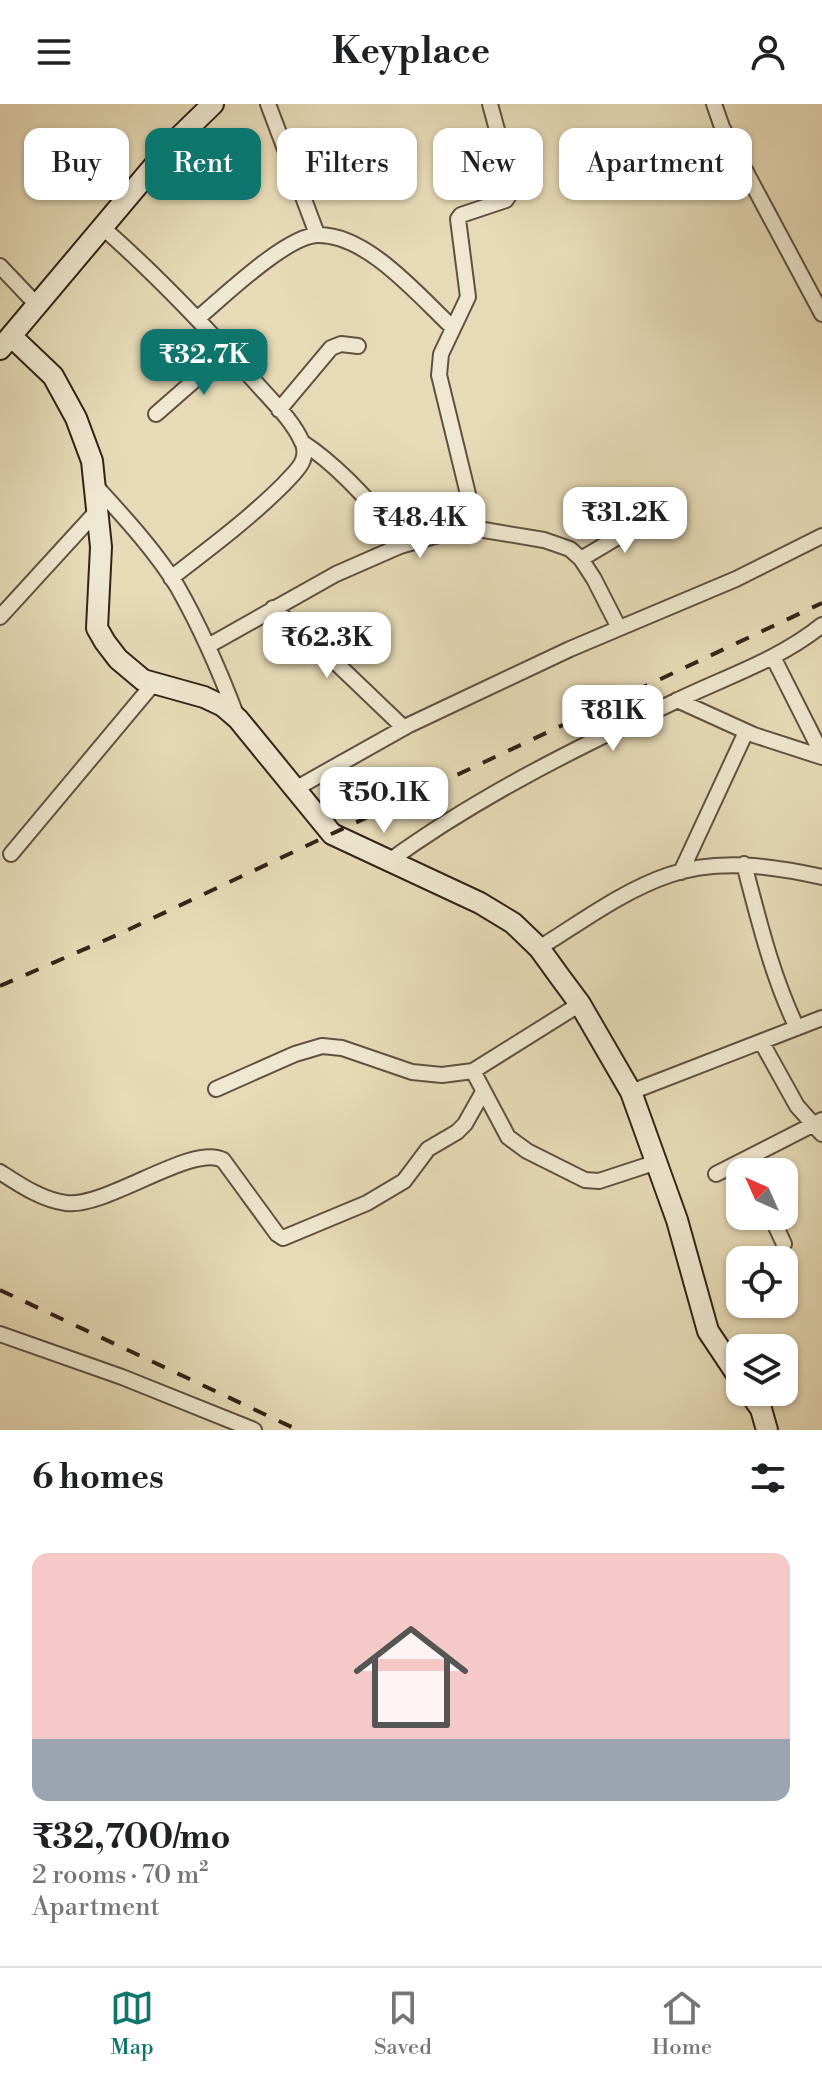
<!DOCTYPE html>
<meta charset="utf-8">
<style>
:root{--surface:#fff;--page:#f2f2f2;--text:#202124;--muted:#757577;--line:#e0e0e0;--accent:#0f766e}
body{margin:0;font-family:"Libre Bodoni",serif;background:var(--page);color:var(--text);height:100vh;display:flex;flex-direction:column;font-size:30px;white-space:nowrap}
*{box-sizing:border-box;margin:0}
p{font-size:26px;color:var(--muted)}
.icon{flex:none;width:44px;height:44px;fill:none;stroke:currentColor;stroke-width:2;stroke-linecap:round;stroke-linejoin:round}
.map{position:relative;height:1326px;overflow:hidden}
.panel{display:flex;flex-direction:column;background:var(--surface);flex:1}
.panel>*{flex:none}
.hud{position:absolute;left:24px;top:24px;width:774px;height:72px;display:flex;gap:16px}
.needle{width:52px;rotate:315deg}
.buttons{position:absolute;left:726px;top:1054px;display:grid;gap:16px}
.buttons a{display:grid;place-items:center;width:72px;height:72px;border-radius:16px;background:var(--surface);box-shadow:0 2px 6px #0004;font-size:40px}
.price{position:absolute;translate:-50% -68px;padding:0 18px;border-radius:16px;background:#fff;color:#222;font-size:26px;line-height:52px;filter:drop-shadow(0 2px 4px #0008)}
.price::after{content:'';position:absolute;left:50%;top:48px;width:24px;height:18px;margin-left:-12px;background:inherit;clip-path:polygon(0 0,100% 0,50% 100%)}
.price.selected{background:var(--accent);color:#fff}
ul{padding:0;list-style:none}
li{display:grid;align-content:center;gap:16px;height:424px;padding:0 32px}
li+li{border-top:2px solid var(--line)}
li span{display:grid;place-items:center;height:248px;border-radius:16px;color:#555}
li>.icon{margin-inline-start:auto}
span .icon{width:144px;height:144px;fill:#fffc;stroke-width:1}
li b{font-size:34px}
h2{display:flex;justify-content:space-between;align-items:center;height:96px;padding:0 32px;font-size:34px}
.pill{padding:0 28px;border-radius:16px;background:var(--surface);box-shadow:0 2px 6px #0004;font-size:28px;line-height:72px}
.pill.selected{background:var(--accent);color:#fff}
header{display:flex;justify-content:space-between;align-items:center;height:104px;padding:0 32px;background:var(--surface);font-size:36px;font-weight:700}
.tabs{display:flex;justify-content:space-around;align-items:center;height:112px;border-top:2px solid var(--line);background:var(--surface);font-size:22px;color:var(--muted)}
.tabs a{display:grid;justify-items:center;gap:4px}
.tabs .selected{color:var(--accent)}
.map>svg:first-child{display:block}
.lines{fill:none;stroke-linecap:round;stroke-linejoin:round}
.street-casing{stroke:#615041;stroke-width:18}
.secondary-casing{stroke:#34221a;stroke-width:24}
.street{stroke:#efe8d0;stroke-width:14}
.secondary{stroke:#efe8d0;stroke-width:20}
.rail{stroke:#34221a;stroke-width:4;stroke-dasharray:14 14;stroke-linecap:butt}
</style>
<header><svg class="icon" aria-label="menu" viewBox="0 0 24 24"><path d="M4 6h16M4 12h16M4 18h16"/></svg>Keyplace<svg class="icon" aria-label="person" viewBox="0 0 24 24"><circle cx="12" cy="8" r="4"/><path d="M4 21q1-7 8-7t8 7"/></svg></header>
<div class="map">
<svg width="822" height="1326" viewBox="0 0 822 1326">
<rect width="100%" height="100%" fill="#e7dbb7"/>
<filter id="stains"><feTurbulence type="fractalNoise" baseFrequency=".0025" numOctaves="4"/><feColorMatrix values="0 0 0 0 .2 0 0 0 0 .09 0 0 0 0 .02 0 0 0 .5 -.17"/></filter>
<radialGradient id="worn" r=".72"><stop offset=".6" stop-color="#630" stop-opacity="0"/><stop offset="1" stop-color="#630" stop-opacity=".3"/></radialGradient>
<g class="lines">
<g class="street-casing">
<path id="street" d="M268 0 317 130
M714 0 722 23 822 210
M102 123C158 172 208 225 257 280 272 297 293 317 302 338 305 343 305 351 303 356 300 365 290 373 284 380 249 415 210 444 171 474
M0 162 37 201
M198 214C222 194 287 131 318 131 367 130 419 192 452 223
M279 306 331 244 341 240 358 242
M156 310 228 247
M302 338C343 365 374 404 407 440
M94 380C123 412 154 445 177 482 201 524 220 568 237 613
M476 423 439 271 441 250 468 193 458 115 461 111 506 96 513 85 490 0
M581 455 650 414
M273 504 332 555 404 624
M0 513 97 407
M208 542 336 470 400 442 466 423 544 436 570 445 581 455 594 475 619 524
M773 553 822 650
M677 596 754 631 822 653
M295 685 409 621 570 545 736 475 822 432
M11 750 154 579
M388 758C477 693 576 644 676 597 725 573 779 556 822 521
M744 760C759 817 772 872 797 924
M681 768 746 628
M539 844C580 819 622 787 669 771 718 754 772 762 822 773
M762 939 797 1002 822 1030
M473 967 508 1033 527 1047 585 1076 599 1077 657 1058
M216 985 295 950 322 942 342 944 412 968 442 971 473 967 580 900
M631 988 822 914
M0 1068C20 1081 42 1096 66 1099 107 1104 192 1039 223 1056L277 1130 283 1134 367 1099 404 1077 428 1045 457 1028 465 1020 483 988
M716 1070 822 1016
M771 1112 784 1140
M0 1230 122 1273 254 1326"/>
</g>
<g class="secondary-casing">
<path id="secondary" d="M11 232 53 272 76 314 92 357 101 443 97 524 105 538 118 555 143 576 204 593 223 602 238 615 332 730 480 799 513 819 539 844 560 873 580 900 631 988 677 1116 708 1227 740 1275
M0 245 175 37 213 0
M749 1288 761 1305 767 1326"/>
</g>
<use href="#street" class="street"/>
<use href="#secondary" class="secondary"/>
<path class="rail" d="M0 882 117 831 822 499
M0 1186 298 1326"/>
</g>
<rect width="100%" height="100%" filter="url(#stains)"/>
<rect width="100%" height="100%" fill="url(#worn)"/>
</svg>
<div class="buttons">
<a><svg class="needle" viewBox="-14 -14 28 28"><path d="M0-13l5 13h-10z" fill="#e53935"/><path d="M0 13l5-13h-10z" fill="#757577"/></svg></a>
<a><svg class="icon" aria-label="locate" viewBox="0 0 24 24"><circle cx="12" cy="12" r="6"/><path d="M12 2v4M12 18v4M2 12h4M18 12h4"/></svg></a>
<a><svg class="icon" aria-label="layers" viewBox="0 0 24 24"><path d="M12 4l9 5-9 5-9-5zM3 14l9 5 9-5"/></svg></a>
</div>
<b class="price selected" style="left:204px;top:293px">₹32.7K</b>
<b class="price" style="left:625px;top:451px">₹31.2K</b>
<b class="price" style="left:420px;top:456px">₹48.4K</b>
<b class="price" style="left:327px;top:576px">₹62.3K</b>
<b class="price" style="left:613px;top:649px">₹81K</b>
<b class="price" style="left:384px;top:731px">₹50.1K</b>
<div class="hud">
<a class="pill">Buy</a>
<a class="pill selected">Rent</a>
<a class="pill">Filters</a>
<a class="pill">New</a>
<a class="pill">Apartment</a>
</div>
</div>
<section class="panel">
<h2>6 homes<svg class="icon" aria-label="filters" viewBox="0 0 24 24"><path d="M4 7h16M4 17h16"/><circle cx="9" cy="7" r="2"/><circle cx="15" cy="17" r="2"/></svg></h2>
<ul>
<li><span style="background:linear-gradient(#f6c9c9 75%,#9aa5b1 0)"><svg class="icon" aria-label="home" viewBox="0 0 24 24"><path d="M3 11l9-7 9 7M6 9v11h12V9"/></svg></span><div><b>₹32,700/mo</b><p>2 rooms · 70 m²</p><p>Apartment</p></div></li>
</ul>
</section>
<nav class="tabs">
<a class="selected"><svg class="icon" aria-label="map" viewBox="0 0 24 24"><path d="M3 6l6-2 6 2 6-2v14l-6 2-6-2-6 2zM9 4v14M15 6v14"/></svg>Map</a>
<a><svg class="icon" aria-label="saved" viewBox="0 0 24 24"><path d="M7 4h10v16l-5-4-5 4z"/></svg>Saved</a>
<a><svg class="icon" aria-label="home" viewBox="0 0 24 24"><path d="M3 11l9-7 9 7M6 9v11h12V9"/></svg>Home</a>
</nav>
